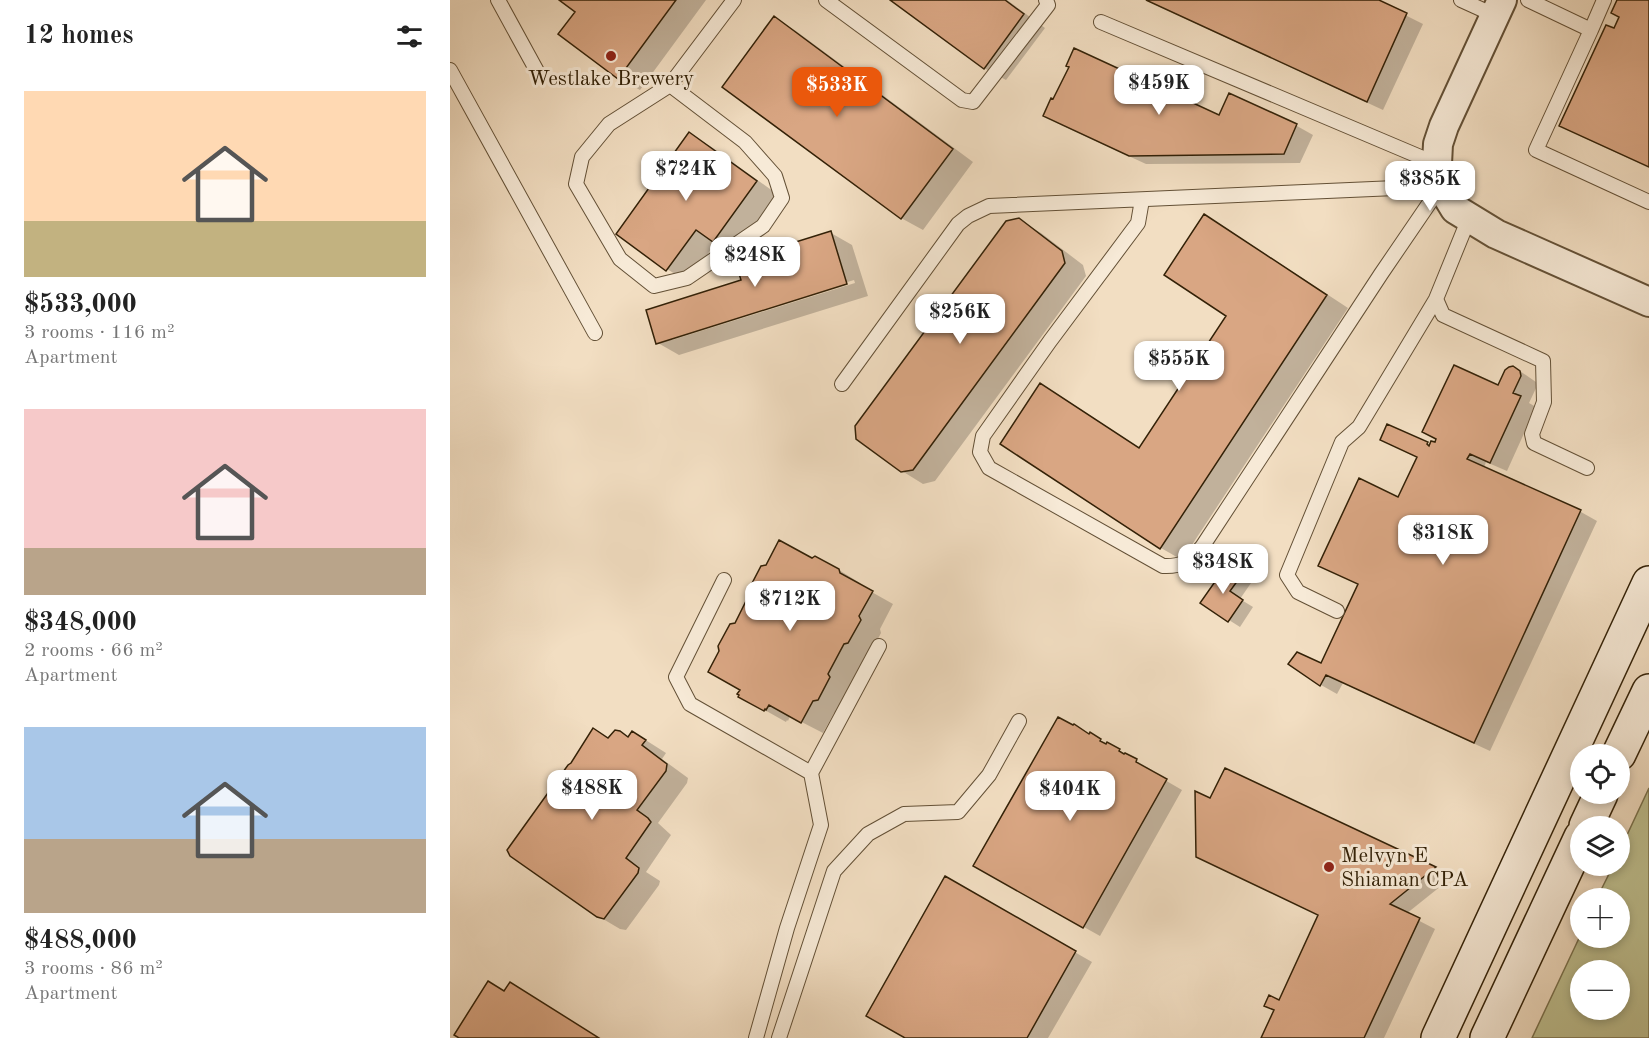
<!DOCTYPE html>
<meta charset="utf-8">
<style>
:root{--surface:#fff;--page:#f6f6f6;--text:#222;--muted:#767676;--accent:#ea580c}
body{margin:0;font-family:"Old Standard TT",serif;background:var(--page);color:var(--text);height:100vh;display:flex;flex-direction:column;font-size:22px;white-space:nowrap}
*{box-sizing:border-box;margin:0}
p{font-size:20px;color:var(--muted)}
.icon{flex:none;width:33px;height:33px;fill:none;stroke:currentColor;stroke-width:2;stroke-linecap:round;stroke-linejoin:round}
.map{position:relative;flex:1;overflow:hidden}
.panel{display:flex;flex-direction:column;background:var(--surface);width:450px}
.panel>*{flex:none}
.fabs{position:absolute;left:1120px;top:744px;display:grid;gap:12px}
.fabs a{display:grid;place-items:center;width:60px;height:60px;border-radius:50%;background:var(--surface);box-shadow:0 3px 9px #0003;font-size:30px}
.price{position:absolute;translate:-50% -51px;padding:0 14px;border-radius:12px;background:#fff;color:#222;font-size:20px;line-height:39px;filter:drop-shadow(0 2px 3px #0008)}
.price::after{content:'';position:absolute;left:50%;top:36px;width:18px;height:14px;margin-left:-9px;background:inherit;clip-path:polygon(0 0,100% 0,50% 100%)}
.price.active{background:var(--accent);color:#fff}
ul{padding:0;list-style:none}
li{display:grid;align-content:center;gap:12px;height:318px;padding:0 24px}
li span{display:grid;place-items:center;height:186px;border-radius:0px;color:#555}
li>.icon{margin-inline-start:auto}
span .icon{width:108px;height:108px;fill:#fffc;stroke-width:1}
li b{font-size:26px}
h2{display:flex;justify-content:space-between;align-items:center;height:72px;padding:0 24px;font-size:26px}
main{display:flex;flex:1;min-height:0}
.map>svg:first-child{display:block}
.green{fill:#bec090;stroke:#78704c;stroke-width:1.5;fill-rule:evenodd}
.shadow{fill:#0003;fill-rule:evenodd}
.building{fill:#d9a683;stroke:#332107;stroke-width:1.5}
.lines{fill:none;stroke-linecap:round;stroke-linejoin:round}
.lane-casing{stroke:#635036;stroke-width:16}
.street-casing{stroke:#635036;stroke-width:32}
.secondary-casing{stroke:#332107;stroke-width:36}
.lane{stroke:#f7ead7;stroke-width:14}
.street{stroke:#f7ead7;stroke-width:28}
.secondary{stroke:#f7ead7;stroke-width:33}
.poi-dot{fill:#8f2418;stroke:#f7ead7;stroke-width:2}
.labels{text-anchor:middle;stroke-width:6;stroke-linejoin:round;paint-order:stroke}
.poi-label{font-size:21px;fill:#332107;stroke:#f7ead7}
</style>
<main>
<section class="panel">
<h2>12 homes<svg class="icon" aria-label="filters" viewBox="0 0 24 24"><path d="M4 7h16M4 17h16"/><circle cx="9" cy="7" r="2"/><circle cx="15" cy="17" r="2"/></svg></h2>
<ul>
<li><span style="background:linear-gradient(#ffd9b3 70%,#c2b280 0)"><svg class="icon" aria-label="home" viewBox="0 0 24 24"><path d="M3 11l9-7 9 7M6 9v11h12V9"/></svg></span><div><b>$533,000</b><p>3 rooms · 116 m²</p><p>Apartment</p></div></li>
<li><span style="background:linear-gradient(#f6c9c9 75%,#b9a48a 0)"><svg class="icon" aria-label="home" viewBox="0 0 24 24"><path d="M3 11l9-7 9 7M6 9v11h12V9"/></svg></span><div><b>$348,000</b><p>2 rooms · 66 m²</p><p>Apartment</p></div></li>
<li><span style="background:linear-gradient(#a9c7e8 60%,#b9a48a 0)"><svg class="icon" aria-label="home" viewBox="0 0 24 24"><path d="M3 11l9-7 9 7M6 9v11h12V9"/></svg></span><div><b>$488,000</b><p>3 rooms · 86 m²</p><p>Apartment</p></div></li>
</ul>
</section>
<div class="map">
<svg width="1199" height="1038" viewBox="0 0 1199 1038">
<rect width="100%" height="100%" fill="#f2dec2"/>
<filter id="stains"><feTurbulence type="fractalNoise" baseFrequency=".00333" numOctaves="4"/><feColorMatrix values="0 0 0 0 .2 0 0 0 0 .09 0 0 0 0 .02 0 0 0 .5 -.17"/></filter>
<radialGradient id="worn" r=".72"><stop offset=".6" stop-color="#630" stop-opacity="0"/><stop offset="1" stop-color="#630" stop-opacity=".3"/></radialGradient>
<path class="green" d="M1199 788V1038H1082L1131 934V938H1170V898H1147L1163 866H1170V850ZM1131 970H1170V1010H1131Z"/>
<path class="shadow" d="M111 0H256L190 90 169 78 110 34 127 11Z
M443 0H557L595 28 556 80 534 68Z
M695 0H925L973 24 933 110Z
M1169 0H1199V168L1132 137 1111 125 1170 17Z
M325 18 346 31 523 162 473 230 451 218Z
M780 95 847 126 863 135 850 163 696 164 611 125 594 115 770 117Z
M239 134 260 146 327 194 285 253 266 242 238 282 217 269Z
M755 216 776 228 898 308 732 560 711 548 552 443 690 449 778 315Z
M569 220 591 233 633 265 636 276 485 481 473 484 452 471Z
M381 233 402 245 418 296 229 355 208 343 293 281ZM404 280 405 283 222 340V337Z
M1067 369 1086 382 1087 386 1079 403 1086 407 1057 471 1036 462 1034 468 1131 512 1147 521 1040 751 893 683 887 694 871 685 872 665 909 585 870 565 949 499 968 458 932 440 938 426 981 446 985 444Z
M362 560 389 570 410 583 411 586 443 604 430 629 431 633 420 654 415 656 399 687 401 690 389 712 384 713 373 733 340 716 338 721 337 720 336 722 311 708 291 690 286 624Z
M787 574 801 583 790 599 803 607 790 627 752 603Z
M183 732 216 753 212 759 238 778 237 783 208 823 221 835 196 872 210 881 209 885 176 930 170 929 148 916 160 739 179 738Z
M640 734 702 770 701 772 732 790 650 936 525 866Z
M776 770 986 869 1001 878 956 914 985 929 934 1038H813L870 916 764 866 747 856 761 800Z
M495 878 642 962 598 1038H458Z"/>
<path class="building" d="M109 0H226L168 79 108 34 125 12Z
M440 0H555L574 14 534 69Z
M696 0H929L957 13 917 102Z
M1167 0H1199V167L1109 126 1156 25 1164 28 1169 17 1161 13Z
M324 16 503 149 451 219 272 87Z
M624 48 769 115 779 93 847 124 834 154 679 156 593 116 601 98 603 99 619 67 616 66Z
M239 132 307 181 263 242 246 230 216 271 166 234Z
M754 214 877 295 710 549 550 444 590 383 689 448 776 316 714 275Z
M569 218 612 251 615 263 463 470 451 472 406 439 405 426 556 221Z
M381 231 397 284 206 344 196 310 291 280 285 261Z
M1004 365 1048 385 1055 370 1059 367 1063 366 1070 371 1071 376 1063 393 1071 396 1040 463 1020 454 1017 459 1131 510 1024 743 876 675 870 686 838 664 847 652 871 663 908 584 868 566 909 478 948 497 967 457 930 440 937 424 978 442 977 444 979 446 981 441 985 442 986 439 972 432Z
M329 540 362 558 365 556 389 569 390 573 423 591 409 616 411 620 398 643 394 644 378 674 380 677 368 700 363 701 351 723 319 705 316 710 315 709 314 711 288 697 289 695 287 694 290 690 258 672 269 651 268 646 280 624 285 623 300 593 299 589 311 566 316 565Z
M776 566 791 576 780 591 793 600 778 622 750 603Z
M608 717 623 725 624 724 639 734 640 732 651 739 650 741 656 744 657 742 670 749 669 751 674 754 675 753 687 759 686 762 717 779 633 928 523 866Z
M143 728 158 738 165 730 170 731 178 737 182 731 196 740 192 745 217 764 216 771 187 810 198 818 201 822 176 858 189 868 188 873 154 919 147 917 60 856 57 850 118 765 121 763Z
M775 768 986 867 940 904 970 918 914 1038H811L824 1010 814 1006 819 995 829 1000 868 915 746 857 745 791 760 798Z
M495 876 626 951 577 1038H455L416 1016Z
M38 981 54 991 60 982 149 1038H9L4 1035Z"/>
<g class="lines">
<g class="lane-casing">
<path id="lane" d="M48 0 88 73
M376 0 512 100 523 102 598 5 596 0
M1011 0 1044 15
M1078 0 1141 30 1086 150 1199 202
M651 22 987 164
M1141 30 1154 0
M0 70 145 333
M220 85 295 142 325 176 332 198 313 226 237 278 204 286 170 259 126 184 132 157 159 124 220 85 284 0
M692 200 688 223 600 341 533 436 530 452 539 468 713 566C733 567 738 561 752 547L931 274 991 186
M1019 218 986 299 993 315 1093 361 1094 402 1082 434 1084 443 1137 468
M392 384 508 224 518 216 539 206 991 186
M274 580 226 677 240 704 361 773
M887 611 848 592 837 575 892 442 909 427 986 299
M306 1038 337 928 371 825 361 773 429 646
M329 1038 384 871 418 834 454 814 508 812 539 775 569 721"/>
</g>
<g class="street-casing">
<path id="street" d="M1052 0 994 126 988 144 987 164 991 186 1005 209 1046 234 1199 302"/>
</g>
<g class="secondary-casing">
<path id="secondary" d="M1169 754 1199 691
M1136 826 1151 794
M988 1038 1199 583
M1037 1038 1131 837"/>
</g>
<use href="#lane" class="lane"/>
<use href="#street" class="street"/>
<use href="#secondary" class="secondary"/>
</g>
<g class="poi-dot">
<circle cx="161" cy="56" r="6"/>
<circle cx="879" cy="867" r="6"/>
</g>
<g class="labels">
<g class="poi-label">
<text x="161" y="85">Westlake Brewery</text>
<text x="891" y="862" text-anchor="start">Melvyn E<tspan x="891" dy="24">Shiaman CPA</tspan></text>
</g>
</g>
<rect width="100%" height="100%" filter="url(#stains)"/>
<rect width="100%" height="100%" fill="url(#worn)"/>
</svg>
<div class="fabs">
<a><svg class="icon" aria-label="locate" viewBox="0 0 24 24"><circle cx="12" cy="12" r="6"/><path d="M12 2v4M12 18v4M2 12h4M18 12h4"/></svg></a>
<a><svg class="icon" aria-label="layers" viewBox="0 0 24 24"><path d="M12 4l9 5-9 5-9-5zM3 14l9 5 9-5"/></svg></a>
<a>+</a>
<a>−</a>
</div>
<b class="price" style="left:709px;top:116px">$459K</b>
<b class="price active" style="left:387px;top:118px">$533K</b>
<b class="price" style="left:236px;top:202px">$724K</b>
<b class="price" style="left:980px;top:212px">$385K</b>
<b class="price" style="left:305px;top:288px">$248K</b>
<b class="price" style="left:510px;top:345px">$256K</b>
<b class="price" style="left:729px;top:392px">$555K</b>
<b class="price" style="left:993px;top:566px">$318K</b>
<b class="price" style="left:773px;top:595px">$348K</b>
<b class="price" style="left:340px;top:632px">$712K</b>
<b class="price" style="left:142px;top:821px">$488K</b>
<b class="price" style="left:620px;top:822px">$404K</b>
</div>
</main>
